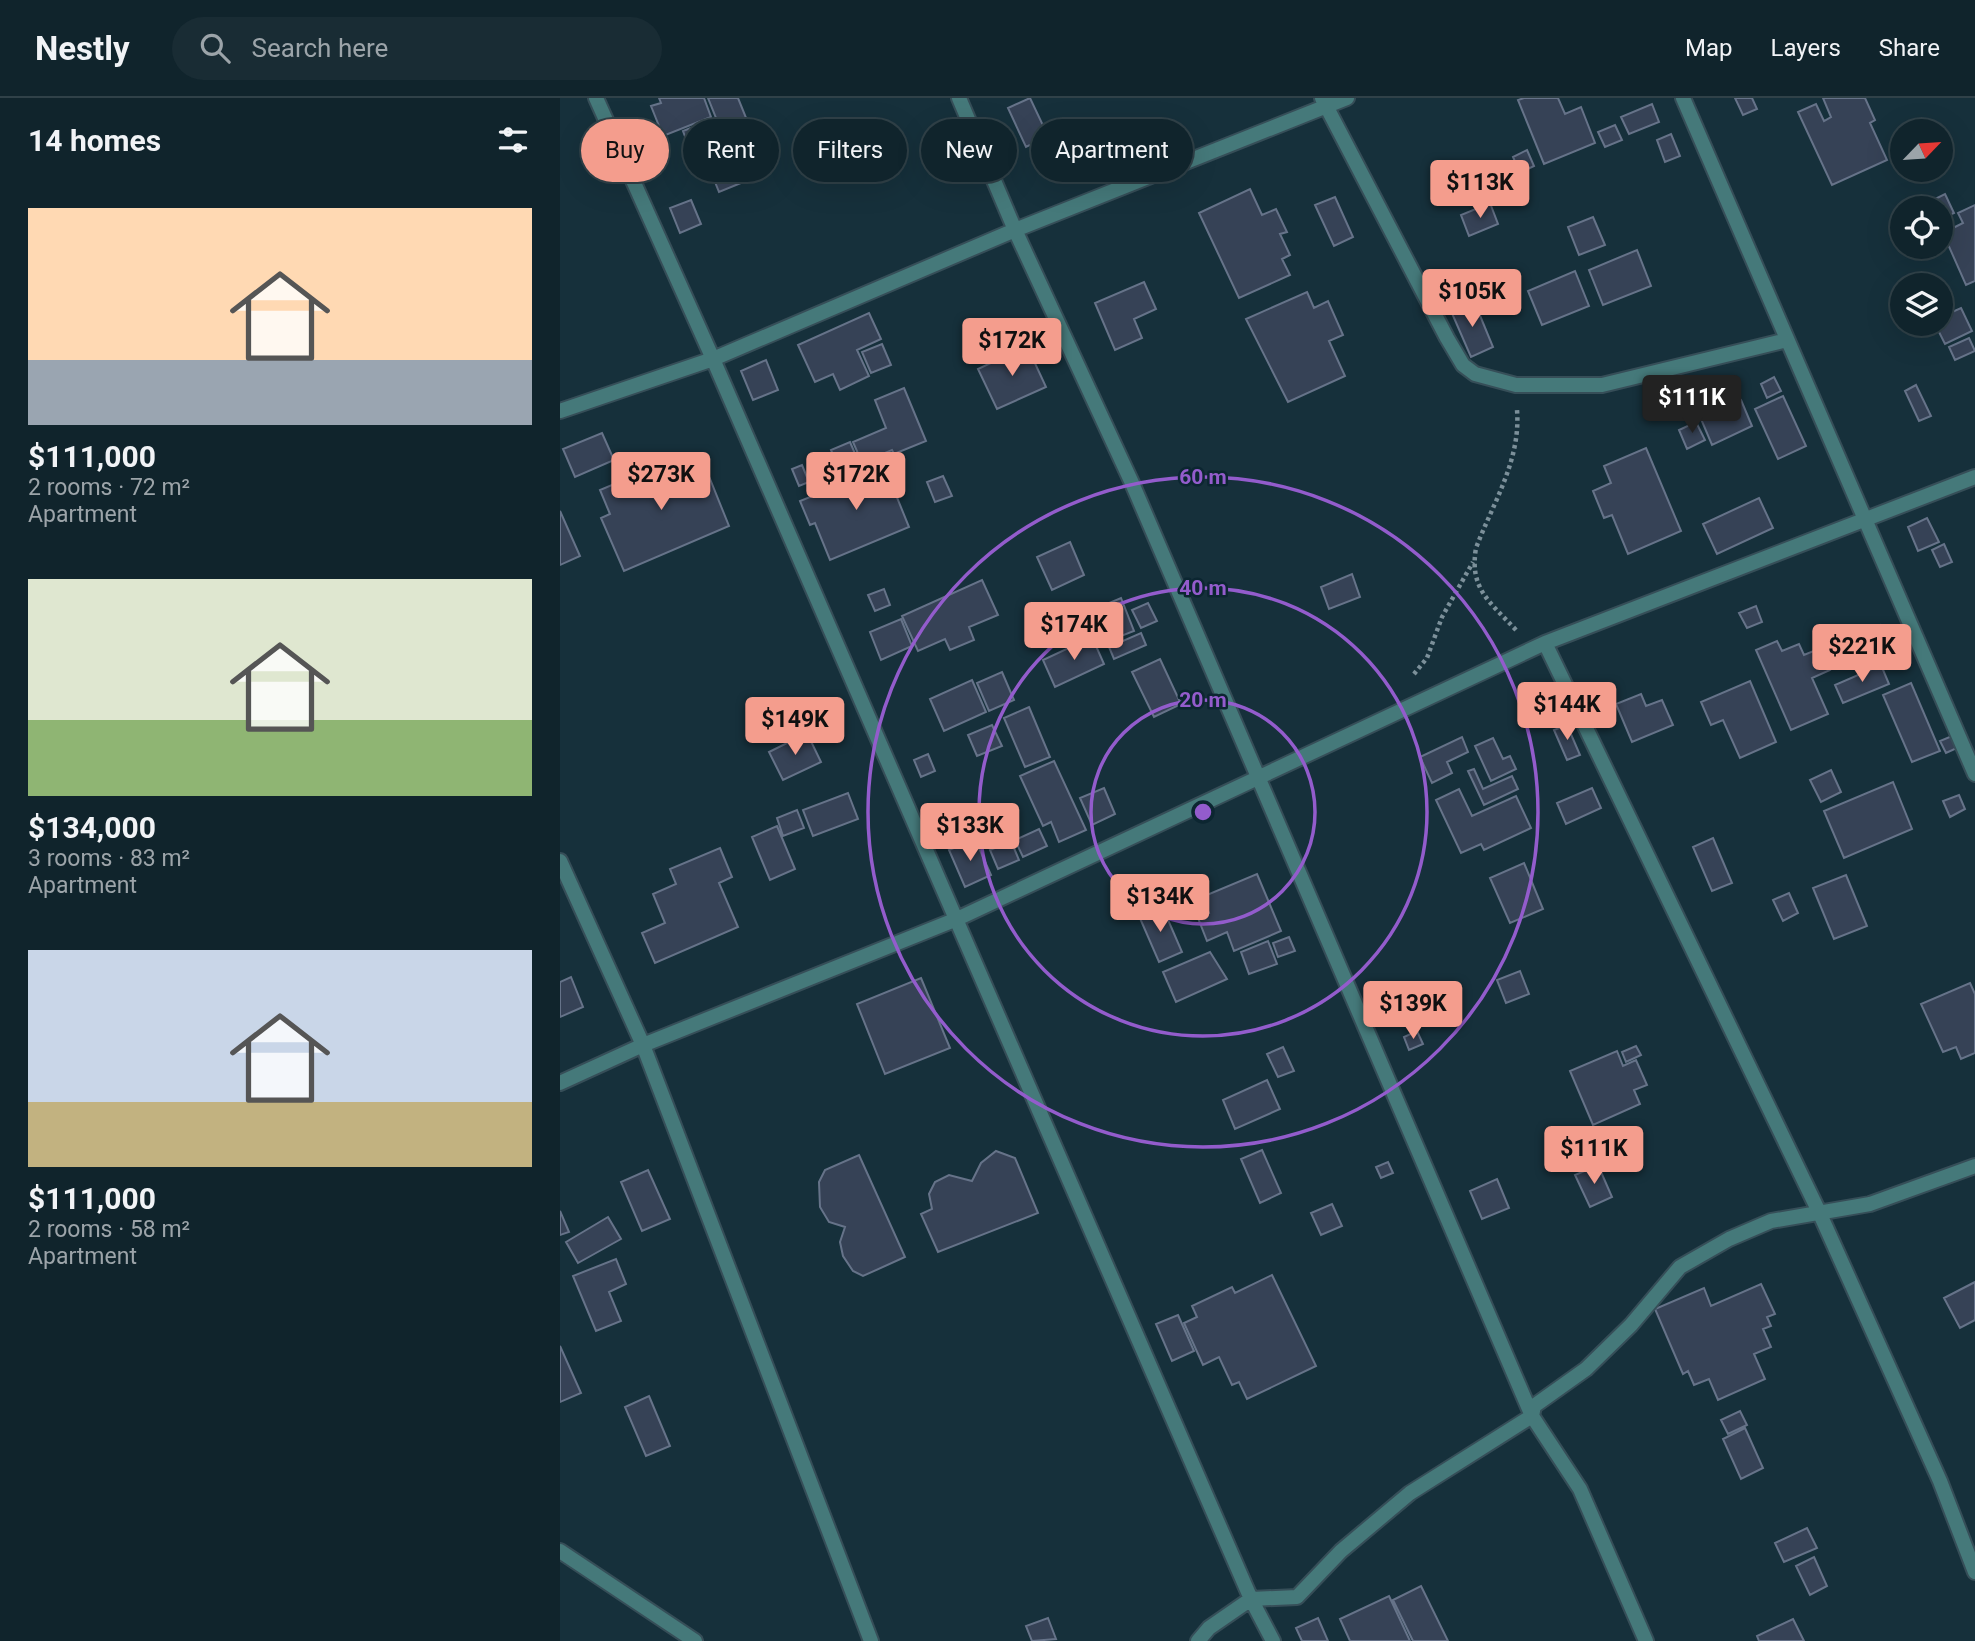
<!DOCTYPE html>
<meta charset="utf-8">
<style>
:root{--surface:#10242c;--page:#192c34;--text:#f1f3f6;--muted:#9ca4a9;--line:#304148;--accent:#f49d8d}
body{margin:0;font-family:Roboto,sans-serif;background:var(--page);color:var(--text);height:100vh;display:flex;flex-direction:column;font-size:26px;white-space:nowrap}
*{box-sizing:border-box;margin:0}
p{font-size:23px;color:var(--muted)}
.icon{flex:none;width:38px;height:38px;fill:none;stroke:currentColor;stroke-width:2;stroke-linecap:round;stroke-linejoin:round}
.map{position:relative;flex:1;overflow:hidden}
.drawer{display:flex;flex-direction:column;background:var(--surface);width:560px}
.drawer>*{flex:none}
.guide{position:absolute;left:21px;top:21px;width:665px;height:63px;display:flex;gap:14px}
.needle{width:46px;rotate:65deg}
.controls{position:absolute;left:1330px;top:21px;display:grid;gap:14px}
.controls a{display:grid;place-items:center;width:63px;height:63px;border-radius:50%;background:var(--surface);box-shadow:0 7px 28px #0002,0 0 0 2px var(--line);font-size:35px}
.price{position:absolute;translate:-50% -60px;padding:0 16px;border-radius:7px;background:var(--accent);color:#111;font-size:23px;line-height:46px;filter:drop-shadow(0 2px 4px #0008)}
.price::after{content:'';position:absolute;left:50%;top:42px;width:21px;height:16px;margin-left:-10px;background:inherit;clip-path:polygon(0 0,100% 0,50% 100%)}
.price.active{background:#222;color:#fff}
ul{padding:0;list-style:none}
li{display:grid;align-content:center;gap:14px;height:371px;padding:0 28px}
li span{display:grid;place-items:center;height:217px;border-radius:0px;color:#555}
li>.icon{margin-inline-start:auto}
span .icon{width:126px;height:126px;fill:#fffc;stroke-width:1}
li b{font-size:30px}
h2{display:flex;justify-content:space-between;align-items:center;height:84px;padding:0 28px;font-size:30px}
.chip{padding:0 24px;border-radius:32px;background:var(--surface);box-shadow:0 7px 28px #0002,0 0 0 2px var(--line);font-size:24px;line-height:63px}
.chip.active{background:var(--accent);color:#111}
header{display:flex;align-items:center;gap:42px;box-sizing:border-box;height:98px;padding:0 35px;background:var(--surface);border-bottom:2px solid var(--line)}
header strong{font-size:33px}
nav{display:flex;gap:38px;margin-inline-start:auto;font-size:24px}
.search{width:490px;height:63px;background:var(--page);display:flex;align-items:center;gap:18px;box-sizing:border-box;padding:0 24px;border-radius:38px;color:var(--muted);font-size:26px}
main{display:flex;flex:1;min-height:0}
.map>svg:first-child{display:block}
.building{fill:#364256;stroke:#667389;stroke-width:2}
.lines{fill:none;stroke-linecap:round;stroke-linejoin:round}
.street-casing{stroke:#364e58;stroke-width:18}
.path{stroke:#7c909a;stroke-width:4.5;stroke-dasharray:3.5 3.5;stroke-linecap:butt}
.street{stroke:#45797a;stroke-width:14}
.ring{fill:none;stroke:#935ccc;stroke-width:3.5}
.centre{fill:#935ccc;stroke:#0c2631;stroke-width:3.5}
.ring-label{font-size:21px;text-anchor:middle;font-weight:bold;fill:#935ccc;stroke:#0c2631;stroke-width:5;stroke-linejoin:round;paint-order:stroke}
</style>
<header>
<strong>Nestly</strong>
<div class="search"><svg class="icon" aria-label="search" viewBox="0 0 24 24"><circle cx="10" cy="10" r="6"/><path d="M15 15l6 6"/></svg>Search here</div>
<nav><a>Map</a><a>Layers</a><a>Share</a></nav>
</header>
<main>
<section class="drawer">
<h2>14 homes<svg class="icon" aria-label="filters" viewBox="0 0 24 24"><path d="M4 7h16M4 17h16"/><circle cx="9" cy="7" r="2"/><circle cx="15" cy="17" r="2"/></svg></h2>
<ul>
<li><span style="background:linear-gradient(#ffd9b3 70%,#9aa5b1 0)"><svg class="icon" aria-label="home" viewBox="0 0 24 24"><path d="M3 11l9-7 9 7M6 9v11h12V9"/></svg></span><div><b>$111,000</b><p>2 rooms · 72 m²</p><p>Apartment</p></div></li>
<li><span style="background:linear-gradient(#dfe7d0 65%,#8fb573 0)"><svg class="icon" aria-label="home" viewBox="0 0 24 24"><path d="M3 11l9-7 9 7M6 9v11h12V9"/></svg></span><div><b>$134,000</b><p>3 rooms · 83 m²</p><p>Apartment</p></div></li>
<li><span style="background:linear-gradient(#c9d6e8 70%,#c2b280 0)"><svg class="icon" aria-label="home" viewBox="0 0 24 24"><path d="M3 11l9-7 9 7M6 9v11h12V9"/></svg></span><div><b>$111,000</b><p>2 rooms · 58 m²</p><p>Apartment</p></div></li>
</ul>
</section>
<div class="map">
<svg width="1415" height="1543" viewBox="0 0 1415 1543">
<rect width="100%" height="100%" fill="#16303b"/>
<path class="building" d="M99 0H144L151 19 103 38 91 8 101 5Z
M148 0H178L208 74 159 94 145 59 134 62 123 33 156 20Z
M470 0 488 38 466 49 448 10Z
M964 0H998L1005 16 1021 9 1035 45 984 66 958 2Z
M1175 0H1192L1197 11 1183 17Z
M1263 0H1305L1315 22 1310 25 1327 62 1272 87 1238 14 1256 6 1264 23 1271 19Z
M1092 6 1099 24 1069 36 1061 19Z
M1055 27 1062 42 1045 49 1038 34Z
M1111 36 1120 58 1105 64 1097 42Z
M967 52 974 68 960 75 953 59Z
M690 91 702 117 716 111 727 134 720 136 730 157 722 161 730 177 679 200 639 115Z
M1385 96 1394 115 1381 121V110H1372L1369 104Z
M775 99 793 139 774 148 755 107Z
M131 102 141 126 120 135 110 110Z
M930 105 938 126 909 138 901 117Z
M1415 107V183L1406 187 1383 135 1403 125 1398 115Z
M1033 119 1045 147 1019 157 1008 129Z
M1077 152 1091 188 1043 207 1029 172Z
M1015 173 1029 208 982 227 968 193Z
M584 184 596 211 574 221 582 240 555 252 535 205Z
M747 194 754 210 768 203 783 237 769 243 785 278 728 304 686 221Z
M914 203 933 249 911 259 891 213Z
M1401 210 1412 233 1385 246 1375 226H1381V219Z
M309 215 321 241 297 252 309 278 280 292 273 276 255 284 238 247Z
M1409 240 1415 253 1395 262 1389 249Z
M322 246 331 267 311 275 302 254Z
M467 248 486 289 437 311 418 271Z
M206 262 218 292 193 302 181 273Z
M1214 279 1221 293 1207 300 1201 286Z
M1356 287 1371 318 1359 323 1345 293Z
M344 290 366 343 334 356 332 352 308 362 309 365 303 367 293 344 326 330 315 302Z
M1223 298 1246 348 1218 361 1195 311Z
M1181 302 1192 328 1152 347 1141 321Z
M1136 324 1145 342 1127 351 1119 332Z
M42 335 54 362 15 379 3 351Z
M290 344 299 365 280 373 271 352Z
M1086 350 1121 433 1068 456 1052 417 1044 420 1033 393 1051 385 1044 368Z
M121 357 130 378 146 371 169 428 64 473 41 420 50 416 40 392 66 381 69 389 83 383 79 375Z
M242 367 249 384 239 388 232 371Z
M316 367 318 372 325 370 349 429 270 462 255 425 250 427 240 403 293 382 292 377Z
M383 378 392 398 375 404 367 384Z
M1199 400 1213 430 1157 456 1143 426Z
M0 413 20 458 0 467Z
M1367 420 1379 444 1358 453 1348 429Z
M510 444 524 477 492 492 477 459Z
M1384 446 1392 464 1380 469 1372 452Z
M792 476 800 499 769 511 761 489Z
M422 482 438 517 409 529 414 542 390 552 385 541 358 553 342 518Z
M324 491 330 507 315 513 308 497Z
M561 500 574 533 543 545 530 513Z
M588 505 597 523 581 530 572 512Z
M1196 508 1202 524 1187 530 1179 515Z
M341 521 352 548 321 562 310 534Z
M1320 527 1332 552 1316 560 1305 535Z
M1304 534 1314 559 1302 564 1292 540Z
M581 535 586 547 554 561 549 549Z
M532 539 544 566 495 589 483 562Z
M1217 543 1222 553 1239 546 1244 557 1261 550 1270 572 1252 580 1268 616 1231 632 1196 552Z
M600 561 621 606 594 619 572 574Z
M1321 567 1329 586 1283 605 1275 587Z
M442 574 454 602 429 613 417 585Z
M412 582 426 614 384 633 370 601Z
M1190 583 1216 644 1180 660 1163 622 1151 627 1141 604Z
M1351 585 1380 653 1352 664 1323 597Z
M1081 596 1086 608 1102 602 1113 627 1072 644 1056 606Z
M469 609 490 659 465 669 444 620Z
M432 627 442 648 417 658 408 637Z
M1007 627 1020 657 1007 662 994 632Z
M247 635 261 664 223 682 209 654Z
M1392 638 1397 650 1386 655 1380 643Z
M902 639 908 654 887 664 892 675 872 685 860 659Z
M933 640 943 661 950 658 956 671 931 683 915 648Z
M368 656 375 673 361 679 354 662Z
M494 663 526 732 499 744 491 724 483 728 460 678Z
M914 671 923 691 952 678 958 691 924 707 908 673Z
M1271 672 1281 694 1261 704 1250 682Z
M1333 684 1352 731 1284 760 1264 713Z
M544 690 555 716 532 727 520 700Z
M1032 690 1041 710 1006 726 997 705Z
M899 691 912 718 956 698 971 730 924 752 921 746 901 755 876 702Z
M288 695 298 721 253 738 243 712Z
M1399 697 1405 711 1390 719 1383 703Z
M237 712 244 730 223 738 217 720Z
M217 728 235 771 210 782 192 739Z
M479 731 487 748 463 759 455 742Z
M1153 740 1172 785 1152 793 1133 749Z
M415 741 431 777 405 789 389 752Z
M451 743 459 762 438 771 430 752Z
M160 750 172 779 159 785 178 829 95 865 82 835 105 825 93 796 116 786 110 771Z
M964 765 983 811 950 825 930 780Z
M697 776 721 833 674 853 667 834 647 843 638 820 649 815 642 799Z
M1286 777 1307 828 1274 841 1253 790Z
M1229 795 1238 815 1223 823 1213 802Z
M602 808 622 854 599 864 579 818Z
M729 839 735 853 718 859 713 845Z
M708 843 717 866 689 876 681 854Z
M650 854 667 881 616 904 603 874Z
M960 873 969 896 946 905 937 882Z
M11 879 23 909 0 919V884Z
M361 880 390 950 325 976 297 906Z
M1410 885 1415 896V955L1401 961 1396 949 1383 954 1361 906Z
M857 933 863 946 849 952 844 939Z
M1076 948 1081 957 1066 964 1062 954Z
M723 949 734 973 718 979 707 956Z
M1057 953 1063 968 1076 962 1087 987 1074 992 1080 1006 1033 1027 1010 973Z
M707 982 720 1011 675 1031 663 1002Z
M702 1052 721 1095 700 1105 681 1061Z
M436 1053 455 1060 478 1115 378 1154 361 1116 372 1111 369 1096 375 1084 389 1077 412 1083 421 1065Z
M299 1057 345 1159 303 1178 293 1173 283 1158 280 1144 285 1129 269 1124 260 1109 259 1084 265 1072Z
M828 1064 833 1075 821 1080 816 1069Z
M1038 1067 1052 1099 1030 1109 1015 1077Z
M88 1072 110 1121 82 1133 61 1084Z
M937 1081 949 1110 922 1121 910 1093Z
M772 1106 782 1128 761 1137 751 1115Z
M0 1113 9 1134 0 1137Z
M48 1119 61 1141 18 1165 6 1144Z
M56 1161 66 1186 49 1194 61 1223 36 1233 13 1178Z
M712 1177 756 1268 687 1301 679 1284 672 1287 659 1259 643 1267 624 1225 637 1219 632 1208 672 1189 675 1195Z
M1415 1184V1222L1400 1230 1384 1200Z
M1201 1186 1215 1216 1207 1219 1211 1228 1203 1231 1211 1249 1194 1256 1205 1281 1158 1302 1149 1281 1134 1287 1128 1273 1123 1276 1095 1211 1144 1190 1151 1208Z
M618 1217 634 1253 612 1263 596 1226Z
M0 1248 21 1295 0 1304Z
M89 1298 110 1348 86 1358 65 1309Z
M1180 1313 1187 1327 1168 1336 1161 1322Z
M1185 1330 1203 1370 1181 1381 1163 1341Z
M1247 1430 1257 1450 1224 1464 1215 1445Z
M1254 1459 1267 1488 1250 1497 1236 1468Z
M861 1488 888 1543H853L833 1502Z
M829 1498 850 1543H790L780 1521Z
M488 1520 496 1541 472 1543 466 1528Z
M758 1520 768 1543H742L736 1530Z
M1233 1521 1244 1543H1199L1197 1538Z"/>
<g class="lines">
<g class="street-casing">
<path id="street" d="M36 0 153 261 691 1501 713 1543
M399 0 455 132 572 385 972 1318 1020 1391 1086 1543
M762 0 887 240 903 267 915 276 956 287H1042L1227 242
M1123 0 1415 676
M0 313 153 261 455 132 787 0
M985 545 1260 1116 1380 1383 1415 1474
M0 763 83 947 311 1543
M0 985 83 947 397 821 985 545 1415 379
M0 1453 135 1543
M638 1543 649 1530 691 1501 737 1499 781 1453 850 1395 972 1318 974 1308 1026 1271 1071 1227 1120 1169 1169 1141 1211 1123 1310 1106 1415 1068"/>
</g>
<path class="path" d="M956 532C930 504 909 491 916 450 933 405 961 362 957 312
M854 576 867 560 882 519 913 464"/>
<use href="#street" class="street"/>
</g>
<g class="ring">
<circle cx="643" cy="714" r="112"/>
<circle cx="643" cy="714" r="224"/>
<circle cx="643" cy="714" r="335"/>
</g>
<circle cx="643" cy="714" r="10" class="centre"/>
<g class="ring-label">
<text x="643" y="386">60 m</text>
<text x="643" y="497">40 m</text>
<text x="643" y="609">20 m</text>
</g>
</svg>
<div class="controls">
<a><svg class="needle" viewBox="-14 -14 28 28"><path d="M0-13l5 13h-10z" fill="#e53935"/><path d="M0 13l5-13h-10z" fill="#9ca4a9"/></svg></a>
<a><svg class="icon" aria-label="locate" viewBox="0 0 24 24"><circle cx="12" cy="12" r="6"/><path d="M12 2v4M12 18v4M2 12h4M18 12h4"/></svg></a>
<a><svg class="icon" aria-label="layers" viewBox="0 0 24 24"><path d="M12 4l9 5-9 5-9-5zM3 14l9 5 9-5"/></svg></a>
</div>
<b class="price" style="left:920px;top:122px">$113K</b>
<b class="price" style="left:912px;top:231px">$105K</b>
<b class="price" style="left:452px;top:280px">$172K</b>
<b class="price active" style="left:1132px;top:337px">$111K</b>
<b class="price" style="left:101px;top:414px">$273K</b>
<b class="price" style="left:296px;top:414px">$172K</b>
<b class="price" style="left:514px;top:564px">$174K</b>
<b class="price" style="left:1302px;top:586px">$221K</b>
<b class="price" style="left:1007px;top:644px">$144K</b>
<b class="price" style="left:235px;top:659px">$149K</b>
<b class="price" style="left:410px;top:765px">$133K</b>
<b class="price" style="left:600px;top:836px">$134K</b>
<b class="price" style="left:853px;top:943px">$139K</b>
<b class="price" style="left:1034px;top:1088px">$111K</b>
<div class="guide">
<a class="chip active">Buy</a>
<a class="chip">Rent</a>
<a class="chip">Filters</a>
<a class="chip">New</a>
<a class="chip">Apartment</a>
</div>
</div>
</main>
